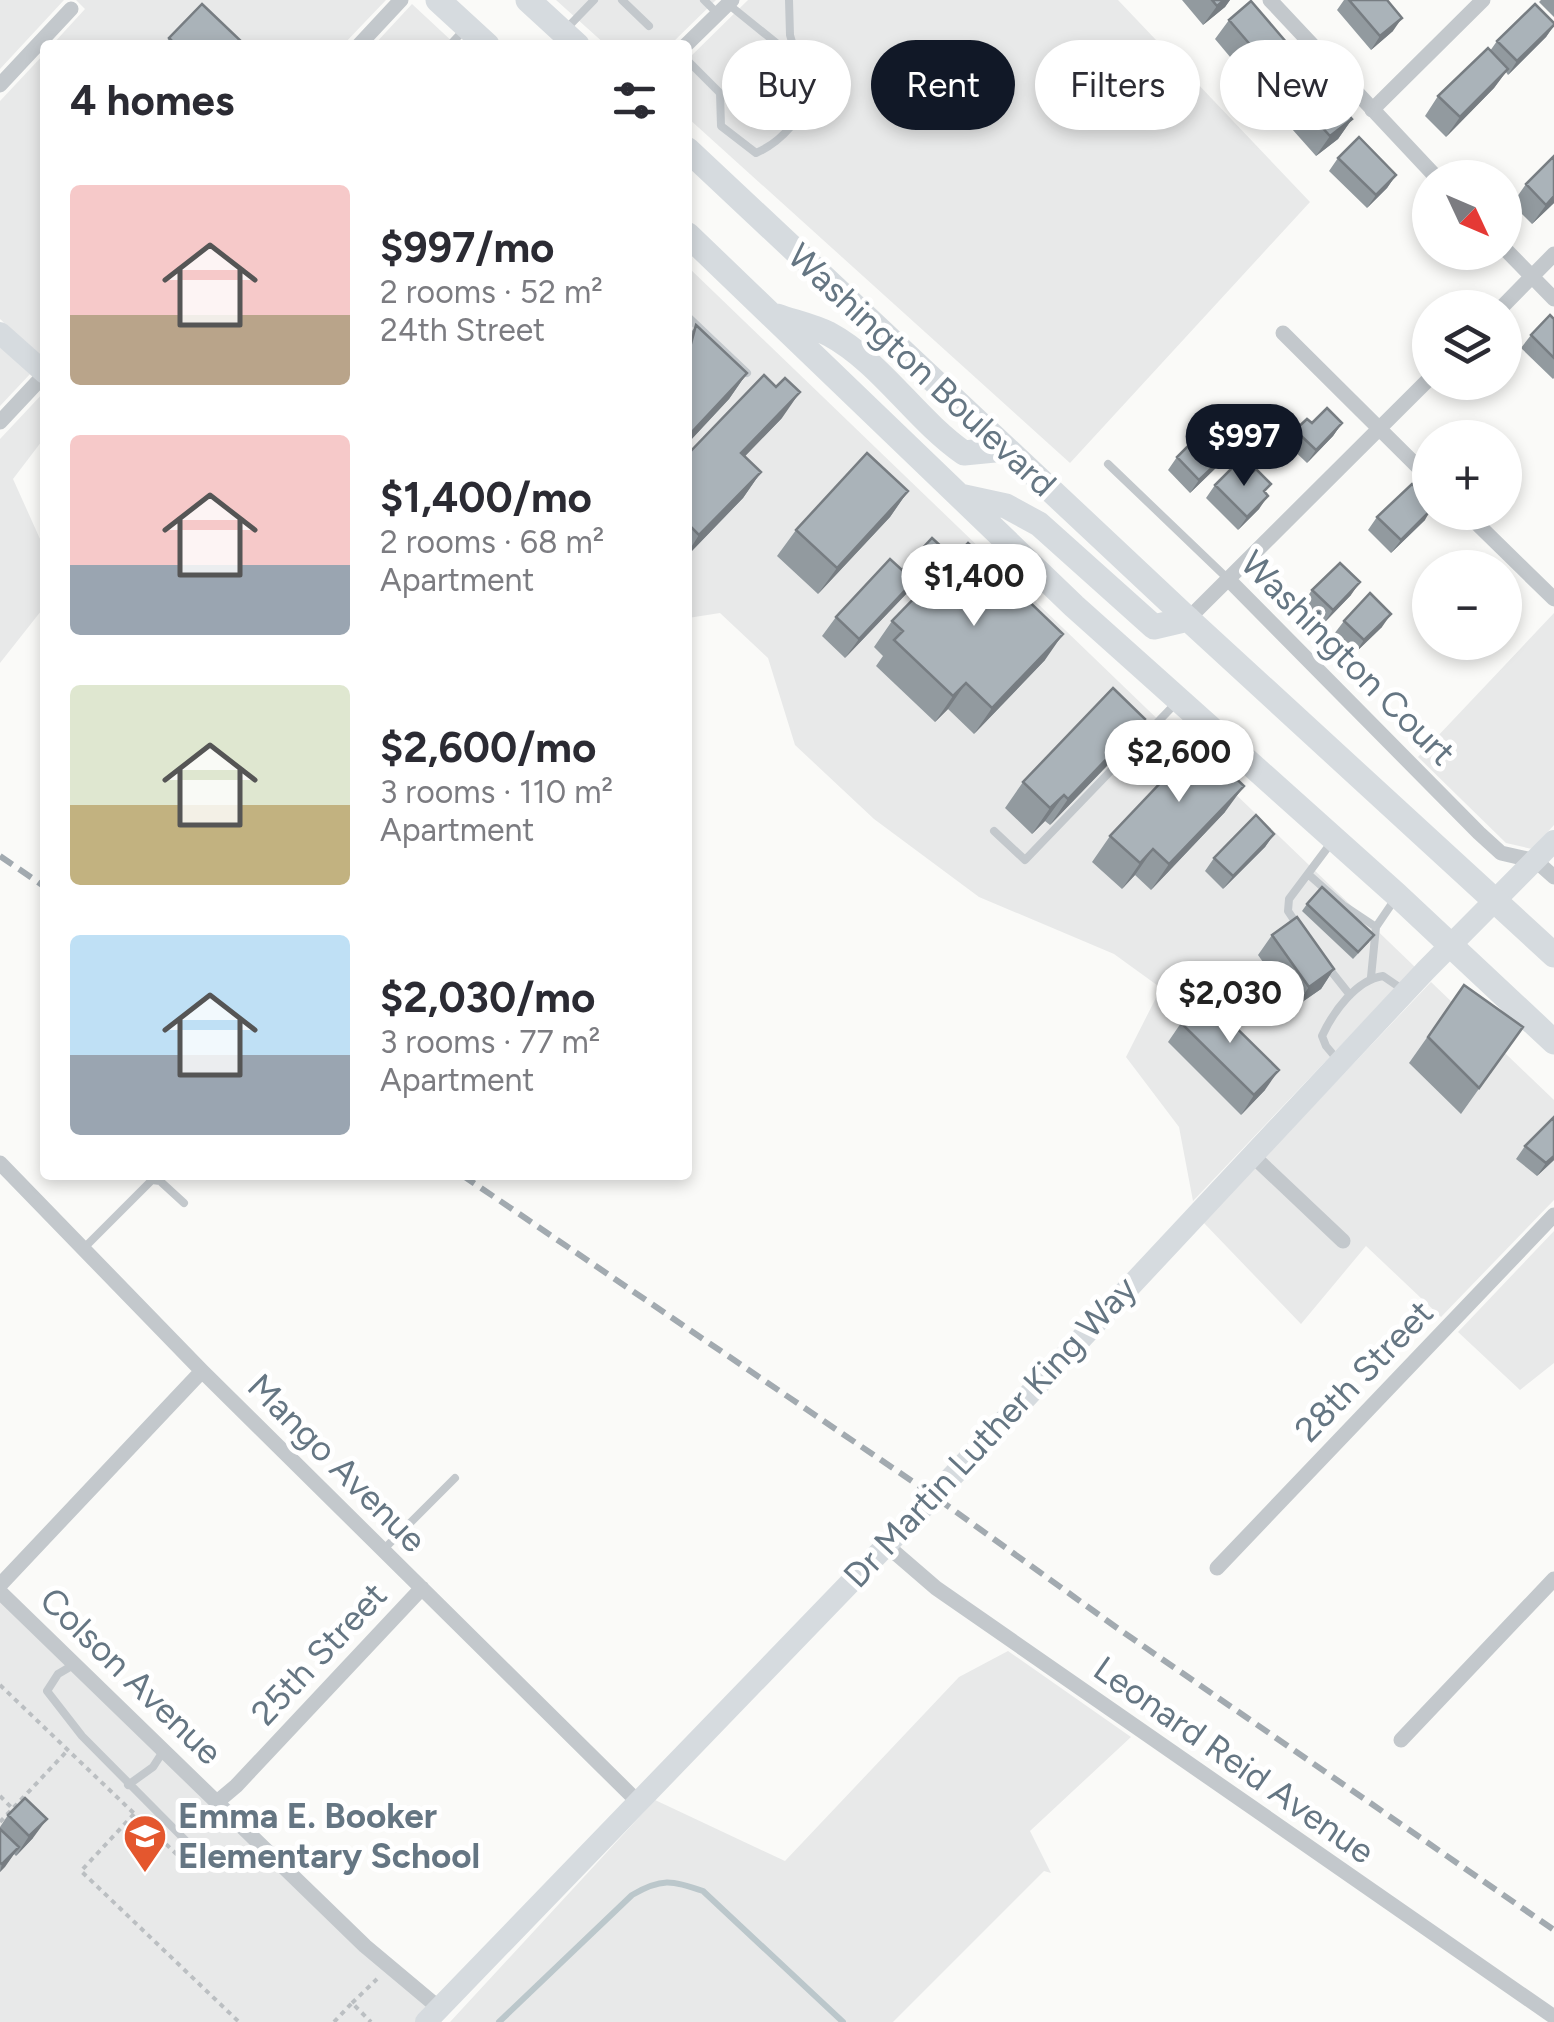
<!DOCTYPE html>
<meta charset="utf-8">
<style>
:root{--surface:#fff;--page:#f2f2f3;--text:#2b2b33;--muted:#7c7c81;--accent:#111827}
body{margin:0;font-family:Figtree,sans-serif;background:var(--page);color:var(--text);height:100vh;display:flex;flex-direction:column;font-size:38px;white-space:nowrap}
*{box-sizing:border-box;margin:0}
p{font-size:32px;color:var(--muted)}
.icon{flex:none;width:55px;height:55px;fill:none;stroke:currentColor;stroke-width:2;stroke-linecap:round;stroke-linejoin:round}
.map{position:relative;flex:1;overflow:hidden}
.sheet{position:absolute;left:40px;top:40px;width:652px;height:1140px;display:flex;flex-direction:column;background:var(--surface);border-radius:10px;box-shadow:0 5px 15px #0003}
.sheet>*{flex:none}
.hud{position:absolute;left:722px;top:40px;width:680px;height:90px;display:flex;gap:20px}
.needle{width:65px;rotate:134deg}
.controls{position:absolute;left:1412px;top:160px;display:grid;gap:20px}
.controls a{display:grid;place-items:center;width:110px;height:110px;border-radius:50%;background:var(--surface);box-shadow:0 5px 15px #0003;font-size:50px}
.price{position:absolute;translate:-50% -85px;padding:0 22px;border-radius:35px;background:#fff;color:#222;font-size:32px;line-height:65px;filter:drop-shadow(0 2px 5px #0008)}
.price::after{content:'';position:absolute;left:50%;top:60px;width:30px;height:22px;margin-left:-15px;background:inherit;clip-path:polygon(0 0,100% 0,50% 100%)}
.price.selected{background:var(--accent);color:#fff}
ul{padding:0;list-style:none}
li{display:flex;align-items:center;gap:30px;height:250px;padding:0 30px}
li span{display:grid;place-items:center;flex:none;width:280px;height:200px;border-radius:10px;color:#555}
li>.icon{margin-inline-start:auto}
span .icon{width:120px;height:120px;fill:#fffc;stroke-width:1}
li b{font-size:42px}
h2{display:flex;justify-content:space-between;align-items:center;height:120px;padding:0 30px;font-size:42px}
.tag{padding:0 35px;border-radius:45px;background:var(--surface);box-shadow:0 5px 15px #0003;font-size:35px;line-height:90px}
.tag.selected{background:var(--accent);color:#fff}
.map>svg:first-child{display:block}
.built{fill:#e8e9e9}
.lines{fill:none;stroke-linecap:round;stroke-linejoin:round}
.stream{stroke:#bbc7cb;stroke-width:6}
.path{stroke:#bbbfc2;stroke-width:4;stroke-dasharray:5 5;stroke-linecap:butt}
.lane{stroke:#c3c8cc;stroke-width:8}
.street{stroke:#c3c8cc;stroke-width:15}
.secondary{stroke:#d6dbdf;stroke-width:22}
.primary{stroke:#d6dbdf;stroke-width:25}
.rail{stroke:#a2aab0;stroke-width:6;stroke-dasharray:15 8;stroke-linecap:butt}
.wall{fill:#929a9f}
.shaded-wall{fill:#777d82}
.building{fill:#aab3b9;stroke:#777d82;stroke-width:2.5}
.labels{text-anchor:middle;stroke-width:10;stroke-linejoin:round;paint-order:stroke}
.street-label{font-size:35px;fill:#657683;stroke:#fff}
.poi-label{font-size:35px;font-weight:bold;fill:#657683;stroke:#fff;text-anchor:start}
</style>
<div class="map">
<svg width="1554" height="2022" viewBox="0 0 1554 2022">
<rect width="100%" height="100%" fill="#fafaf8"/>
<path class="built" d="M0 0H64L0 69Z
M76 0H386L343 45H52L85 9Z
M556 0H716L670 45H606Z
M748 0H1118L1310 202 1070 463 688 118V59Z
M412 4 456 45H374Z
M45 53V358L44 359 0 319V101Z
M688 267 1415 967 1193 1201 1179 1127 1126 1057 1161 988 1114 954 979 897 874 819 795 745 768 658 720 613 688 618Z
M0 346 31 373 0 406Z
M45 391V437L13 479 45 550V606L0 663V439Z
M1554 613V825L1532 849 1506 843 1418 757Z
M1431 982 1554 1100V1200L1441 1317 1366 1246 1301 1324 1203 1222Z
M1554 1231V1363L1520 1390 1458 1332Z
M0 1592 439 2008 426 2022H0Z
M1008 1651 1131 1737 1030 1831 1051 1873 1044 1871 893 2022H450L655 1800 785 1861 959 1677Z"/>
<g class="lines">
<path class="stream" d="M499 2022 632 1895C661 1878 672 1880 703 1891L843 2022"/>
<path class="path" d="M0 1685 191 1868
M0 1796 11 1807
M134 1814 81 1871 239 2022
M0 1822 68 1750
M352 2003 377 1979
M334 2022 352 2003 371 2022"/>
<path class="lane" d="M622 0 649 26
M704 0 718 14
M728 4 795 58
M566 29 594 0
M450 45 464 30
M688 61 720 93 721 126 756 153C784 141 803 114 815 87L797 59 790 35 789 0
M688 317 747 373
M1108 464 1227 578
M994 831 1025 860 1176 703
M1308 874 1343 905 1376 927
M1298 926 1288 911 1289 899 1331 843
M1327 966 1350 995
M1371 977 1376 927 1395 899
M1337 1059 1326 1046 1322 1036C1333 1012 1356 980 1383 976L1402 989
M85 1247 152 1180 160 1181 184 1203
M384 1549 455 1478
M75 1664 58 1674 47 1691 82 1736 199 1854
M128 1785 153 1767 164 1750"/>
<path class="street" d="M1270 0 1437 178
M359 45 401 0
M686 45 732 0
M0 85 71 9
M1372 110 1483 0
M1505 249 1554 299
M1501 308 1554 254
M1283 333 1430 479
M0 422 45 374
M1465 512 1554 599
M1228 579 1479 833 1501 853 1536 861 1554 877
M1188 619 1430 378
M1252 1155 1343 1241
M0 1163 202 1371 637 1801
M885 1544 936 1588 1554 2017
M1217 1568 1554 1215
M0 1585 202 1371
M0 1592 365 1946 439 2008
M1401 1740 1554 1579
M217 1802 236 1786 422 1588"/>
<path class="secondary" d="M0 333 45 373
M426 2022 934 1496 1426 970 1554 841"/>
<path class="primary" d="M438 0 487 45
M528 0 577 45
M688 150 1188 619 1554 955
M688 235 1074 606 1397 895 1554 1042
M777 316C794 322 813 326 829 334 881 362 916 420 964 453L1005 449
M960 496 1006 506 1039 524 1154 627 1188 619"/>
<path class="rail" d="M0 856 45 887
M462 1175 934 1496 1120 1630 1554 1930"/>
</g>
<path class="wall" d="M1182 0H1230L1225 7 1203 25Z
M1344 0H1387L1393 31 1371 50 1337 10Z
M1541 0H1554V17L1539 2Z
M1229 20 1279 70 1257 89 1215 39Z
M1554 26 1546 37 1508 75 1506 72 1494 88 1446 137 1425 116 1438 96 1490 51 1497 41Z
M169 38 245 45H164Z
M1282 83 1352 119 1338 139 1316 156 1269 103Z
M1338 158 1396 175 1387 188 1367 208 1329 171Z
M1526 184 1554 203 1532 224 1512 204Z
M1554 319V378L1553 379 1521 348 1531 335Z
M696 325 747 373 729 399 688 443V337Z
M782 418 745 456 761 472 743 498 688 555V454Z
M1312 423H1342L1333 436 1307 463 1286 443 1295 430Z
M1177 457 1224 460 1190 493 1168 470Z
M1215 485 1265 492 1259 509 1238 530 1206 498Z
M908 491 890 517 818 594 777 556 796 530Z
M1377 517 1425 520 1391 553 1368 530Z
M930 569 845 658 822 636 836 617 902 570Z
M1312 590 1351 595 1324 623 1303 603Z
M892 621 1045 660 974 734 948 709 935 722 876 666 883 656 874 647Z
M1344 621 1382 627 1355 653 1334 634Z
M1145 719 1127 745 1050 825 1045 821 1032 834 1005 808 1023 782Z
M1186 731 1225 812 1151 890 1135 875 1122 889 1092 862 1110 836 1163 780 1154 772 1172 746Z
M1274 834 1265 847 1223 889 1205 871 1214 858Z
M1307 904 1369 942 1353 959 1302 911Z
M1272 935 1334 969 1321 989 1295 1007 1258 955Z
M1464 985 1523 1027 1461 1114 1409 1063Z
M1181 1023 1265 1090 1241 1115 1168 1042Z
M1525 1146 1554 1160 1537 1176 1516 1159Z
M8 1815 33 1838 16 1856 14 1854 0 1872V1827Z"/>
<path class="shaded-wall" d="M1224 0H1230L1225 7 1203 25 1217 6Z
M1402 18 1393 31 1371 50 1380 36Z
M1554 25 1546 37 1508 75 1517 61Z
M1293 50 1279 70 1257 89 1271 69Z
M1508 69 1494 88 1446 137 1460 117Z
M1352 119 1338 139 1316 156 1330 136Z
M1396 175 1387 188 1367 208 1376 195Z
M1554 196V203L1532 224 1546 205Z
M747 373 729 399 688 443V436Z
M800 392 782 418 723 479 741 453Z
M1342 423 1333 436 1307 463 1316 450Z
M1234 447 1224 460 1190 493 1199 480Z
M761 472 743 498 688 555V552L699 535Z
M908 491 890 517 818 594 837 568Z
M1268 496 1259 509 1238 530 1247 517Z
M1430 511 1425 520 1391 553 1401 540Z
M944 549 930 569 845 658 859 639Z
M1360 582 1351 595 1324 623 1333 610Z
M1391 614 1382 627 1355 653 1364 640Z
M1063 634 1045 660 974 734 992 708Z
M966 683 948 709 935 722 953 696Z
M1145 719 1127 745 1050 825 1068 799Z
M1244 786 1225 812 1151 890 1169 864Z
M1064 795 1045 821 1032 834 1050 808Z
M1274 834 1265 847 1223 889 1233 876Z
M1153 849 1135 875 1122 889 1140 863Z
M1334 969 1321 989 1295 1007 1309 987Z
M1279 1070 1265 1090 1241 1115 1254 1095Z
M1554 1156V1160L1537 1176 1546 1163Z
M47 1819 33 1838 16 1856 29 1836Z
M19 1847 5 1867 0 1872 2 1864Z"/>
<path class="building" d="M1212 0H1224L1217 6Z
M1349 0H1387L1402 18 1380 36Z
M1251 1 1293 50 1271 69 1229 20Z
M202 4 245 45H176L169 38Z
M1535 4 1554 23V25L1517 61 1497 41Z
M1488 48 1508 69 1460 117 1438 96Z
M1305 65 1352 119 1330 136 1282 83Z
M1359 137 1396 175 1376 195 1338 158Z
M1554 156V196L1546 205 1526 184Z
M1550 315 1554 319V358L1531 335Z
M696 325 747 373 688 436V355Z
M764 375 776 387 785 378 800 392 741 453 761 472 699 535 688 524V454Z
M1327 408 1342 423 1316 450 1295 430 1307 419 1312 423Z
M1211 423 1234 447 1199 480 1177 457Z
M867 453 908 491 837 568 796 530Z
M1236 464 1248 476 1256 469 1271 484 1264 491 1268 496 1247 517 1215 485Z
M1412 484 1430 503V511L1401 540 1377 517Z
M932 538 944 549 859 639 836 617 890 559 902 570Z
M968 543 1063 634 992 708 966 683 953 696 894 640 903 631 892 621Z
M1340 563 1360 582 1333 610 1312 590Z
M1370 593 1391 614 1364 640 1344 621Z
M1113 688 1145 719 1068 799 1064 795 1050 808 1023 782Z
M1186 731 1244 786 1169 864 1153 849 1140 863 1110 836 1184 758 1172 746Z
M1256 815 1274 834 1233 876 1214 858Z
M1322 887 1374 935 1358 952 1307 904Z
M1297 917 1334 969 1309 987 1272 935Z
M1464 985 1523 1027 1479 1088 1428 1037Z
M1206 998 1279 1070 1254 1095 1181 1023Z
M1554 1117V1156L1546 1163 1525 1146Z
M25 1798 47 1819 29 1836 8 1815Z
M0 1829 19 1847 2 1864 0 1863Z"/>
<defs>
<g id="school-pin" transform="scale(2.25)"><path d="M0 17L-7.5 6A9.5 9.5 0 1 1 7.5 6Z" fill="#e4572e" stroke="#fff"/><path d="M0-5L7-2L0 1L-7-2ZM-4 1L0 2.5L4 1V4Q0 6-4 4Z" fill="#fff"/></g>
</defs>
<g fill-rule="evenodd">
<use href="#school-pin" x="145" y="1836"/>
</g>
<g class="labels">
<g class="street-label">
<text transform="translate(922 370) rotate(43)" y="12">Washington Boulevard</text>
<text transform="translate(1348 658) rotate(45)" y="12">Washington Court</text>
<text transform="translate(1364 1371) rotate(-46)" y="12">28th Street</text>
<text transform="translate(990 1432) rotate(-47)" y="12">Dr Martin Luther King Way</text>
<text transform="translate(337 1463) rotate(45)" y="12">Mango Avenue</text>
<text transform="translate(319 1654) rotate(-47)" y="12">25th Street</text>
<text transform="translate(131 1676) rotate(44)" y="12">Colson Avenue</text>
<text transform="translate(1234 1760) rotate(35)" y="12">Leonard Reid Avenue</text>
</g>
<g class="poi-label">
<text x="178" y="1828">Emma E. Booker<tspan x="178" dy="40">Elementary School</tspan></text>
</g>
</g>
</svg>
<div class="controls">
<a><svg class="needle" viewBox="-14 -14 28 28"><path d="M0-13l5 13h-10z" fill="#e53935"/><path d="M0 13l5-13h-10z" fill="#7c7c81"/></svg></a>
<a><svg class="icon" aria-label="layers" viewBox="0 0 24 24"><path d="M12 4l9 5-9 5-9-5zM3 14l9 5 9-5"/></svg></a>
<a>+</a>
<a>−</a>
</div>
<b class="price selected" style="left:1244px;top:489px">$997</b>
<b class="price" style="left:974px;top:629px">$1,400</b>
<b class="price" style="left:1179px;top:805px">$2,600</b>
<b class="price" style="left:1230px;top:1046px">$2,030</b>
<div class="hud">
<a class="tag">Buy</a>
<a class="tag selected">Rent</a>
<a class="tag">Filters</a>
<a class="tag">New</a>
</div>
<section class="sheet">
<h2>4 homes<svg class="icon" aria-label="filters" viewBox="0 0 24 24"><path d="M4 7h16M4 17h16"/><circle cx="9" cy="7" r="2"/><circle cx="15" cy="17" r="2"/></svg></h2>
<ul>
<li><span style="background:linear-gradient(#f6c9c9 65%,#b9a48a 0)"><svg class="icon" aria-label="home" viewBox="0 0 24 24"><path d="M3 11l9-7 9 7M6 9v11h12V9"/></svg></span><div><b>$997/mo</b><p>2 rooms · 52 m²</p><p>24th Street</p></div></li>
<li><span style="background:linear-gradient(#f6c9c9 65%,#9aa5b1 0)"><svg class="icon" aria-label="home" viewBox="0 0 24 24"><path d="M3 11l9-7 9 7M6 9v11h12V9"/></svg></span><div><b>$1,400/mo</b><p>2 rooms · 68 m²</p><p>Apartment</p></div></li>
<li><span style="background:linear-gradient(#dfe7d0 60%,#c2b280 0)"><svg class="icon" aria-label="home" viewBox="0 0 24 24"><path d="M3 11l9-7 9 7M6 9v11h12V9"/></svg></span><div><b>$2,600/mo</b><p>3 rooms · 110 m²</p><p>Apartment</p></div></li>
<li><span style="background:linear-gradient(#bfe0f5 60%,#9aa5b1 0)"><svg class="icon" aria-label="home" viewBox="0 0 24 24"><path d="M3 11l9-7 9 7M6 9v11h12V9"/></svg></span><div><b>$2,030/mo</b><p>3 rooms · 77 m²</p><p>Apartment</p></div></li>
</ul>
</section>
</div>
